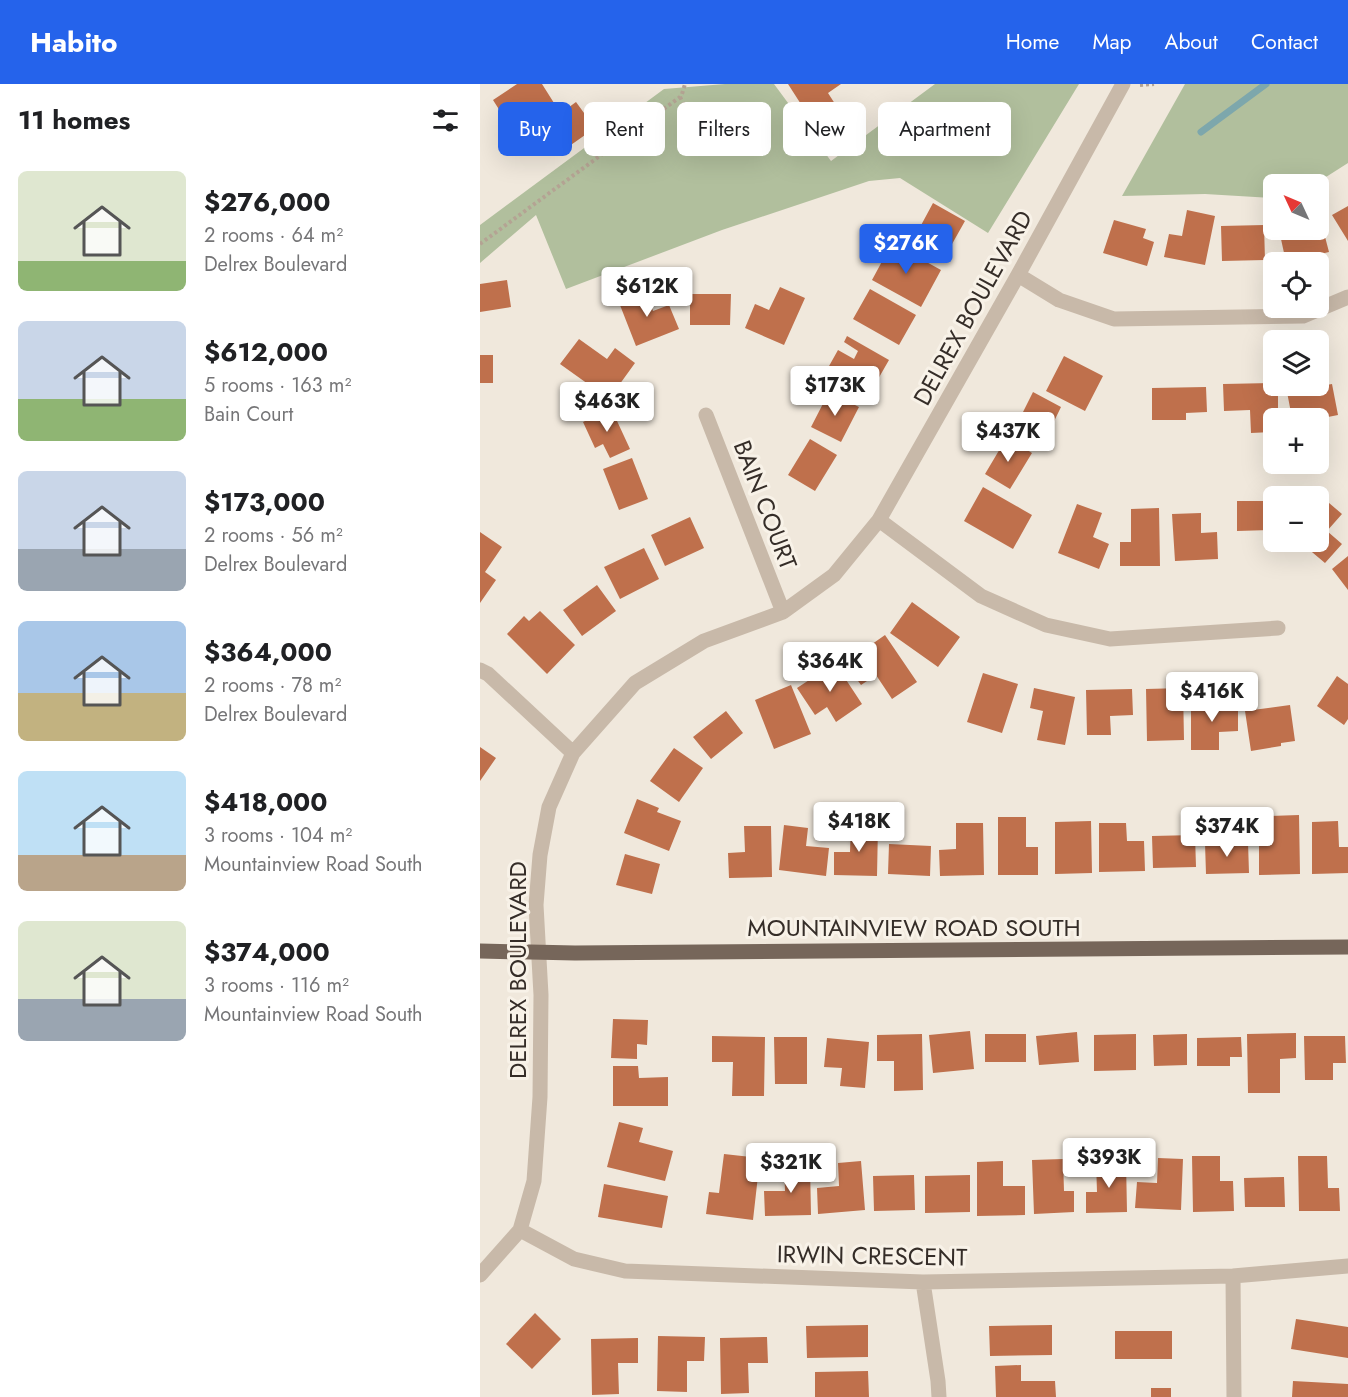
<!DOCTYPE html>
<meta charset="utf-8">
<style>
:root{--surface:#fff;--page:#f6f6f6;--text:#202124;--muted:#757577;--accent:#2563eb}
body{margin:0;font-family:Jost,sans-serif;background:var(--page);color:var(--text);height:100vh;display:flex;flex-direction:column;font-size:22px;white-space:nowrap}
*{box-sizing:border-box;margin:0}
p{font-size:20px;color:var(--muted)}
.icon{flex:none;width:33px;height:33px;fill:none;stroke:currentColor;stroke-width:2;stroke-linecap:round;stroke-linejoin:round}
.map{position:relative;flex:1;overflow:hidden}
.details{display:flex;flex-direction:column;background:var(--surface);width:480px}
.details>*{flex:none}
.banner{position:absolute;left:18px;top:18px;width:570px;height:54px;display:flex;gap:12px}
.needle{width:39px;rotate:314deg}
.fabs{position:absolute;left:783px;top:90px;display:grid;gap:12px}
.fabs a{display:grid;place-items:center;width:66px;height:66px;border-radius:9px;background:var(--surface);box-shadow:0 6px 24px #0002;font-size:30px}
.price{position:absolute;translate:-50% -51px;padding:0 14px;border-radius:6px;background:#fff;color:#222;font-size:20px;line-height:39px;filter:drop-shadow(0 2px 3px #0008)}
.price::after{content:'';position:absolute;left:50%;top:36px;width:18px;height:14px;margin-left:-9px;background:inherit;clip-path:polygon(0 0,100% 0,50% 100%)}
.price.active{background:var(--accent);color:#fff}
ul{padding:0;list-style:none}
li{display:flex;align-items:center;gap:18px;height:150px;padding:0 18px}
li span{display:grid;place-items:center;flex:none;width:168px;height:120px;border-radius:9px;color:#555}
li>.icon{margin-inline-start:auto}
span .icon{width:72px;height:72px;fill:#fffc;stroke-width:1}
li b{font-size:26px}
h2{display:flex;justify-content:space-between;align-items:center;height:72px;padding:0 18px;font-size:26px}
.pill{padding:0 21px;border-radius:9px;background:var(--surface);box-shadow:0 6px 24px #0002;font-size:21px;line-height:54px}
.pill.active{background:var(--accent);color:#fff}
header{display:flex;align-items:center;gap:36px;box-sizing:border-box;height:84px;padding:0 30px;background:var(--accent);color:#fff}
header strong{font-size:28px}
nav{display:flex;gap:33px;margin-inline-start:auto;font-size:21px}
main{display:flex;flex:1;min-height:0}
.map>svg:first-child{display:block}
.green{fill:#b1bf9d}
.lines{fill:none;stroke-linecap:round;stroke-linejoin:round}
.stream{stroke:#7da7ac;stroke-width:7}
.building{fill:#bf704c}
.path{stroke:#b4a393;stroke-width:4;stroke-dasharray:3 3;stroke-linecap:butt}
.minor{stroke:#c8b9a9;stroke-width:15}
.major{stroke:#76665a;stroke-width:15}
.labels{text-anchor:middle;stroke-width:6;stroke-linejoin:round;paint-order:stroke}
.street-label{font-size:24px;fill:#352d28;stroke:#f8f2e8}
</style>
<header>
<strong>Habito</strong>
<nav><a>Home</a><a>Map</a><a>About</a><a>Contact</a></nav>
</header>
<main>
<section class="details">
<h2>11 homes<svg class="icon" aria-label="filters" viewBox="0 0 24 24"><path d="M4 7h16M4 17h16"/><circle cx="9" cy="7" r="2"/><circle cx="15" cy="17" r="2"/></svg></h2>
<ul>
<li><span style="background:linear-gradient(#dfe7d0 75%,#8fb573 0)"><svg class="icon" aria-label="home" viewBox="0 0 24 24"><path d="M3 11l9-7 9 7M6 9v11h12V9"/></svg></span><div><b>$276,000</b><p>2 rooms · 64 m²</p><p>Delrex Boulevard</p></div></li>
<li><span style="background:linear-gradient(#c9d6e8 65%,#8fb573 0)"><svg class="icon" aria-label="home" viewBox="0 0 24 24"><path d="M3 11l9-7 9 7M6 9v11h12V9"/></svg></span><div><b>$612,000</b><p>5 rooms · 163 m²</p><p>Bain Court</p></div></li>
<li><span style="background:linear-gradient(#c9d6e8 65%,#9aa5b1 0)"><svg class="icon" aria-label="home" viewBox="0 0 24 24"><path d="M3 11l9-7 9 7M6 9v11h12V9"/></svg></span><div><b>$173,000</b><p>2 rooms · 56 m²</p><p>Delrex Boulevard</p></div></li>
<li><span style="background:linear-gradient(#a9c7e8 60%,#c2b280 0)"><svg class="icon" aria-label="home" viewBox="0 0 24 24"><path d="M3 11l9-7 9 7M6 9v11h12V9"/></svg></span><div><b>$364,000</b><p>2 rooms · 78 m²</p><p>Delrex Boulevard</p></div></li>
<li><span style="background:linear-gradient(#bfe0f5 70%,#b9a48a 0)"><svg class="icon" aria-label="home" viewBox="0 0 24 24"><path d="M3 11l9-7 9 7M6 9v11h12V9"/></svg></span><div><b>$418,000</b><p>3 rooms · 104 m²</p><p>Mountainview Road South</p></div></li>
<li><span style="background:linear-gradient(#dfe7d0 65%,#9aa5b1 0)"><svg class="icon" aria-label="home" viewBox="0 0 24 24"><path d="M3 11l9-7 9 7M6 9v11h12V9"/></svg></span><div><b>$374,000</b><p>3 rooms · 116 m²</p><p>Mountainview Road South</p></div></li>
</ul>
</section>
<div class="map">
<svg width="868" height="1313" viewBox="0 0 868 1313">
<rect width="100%" height="100%" fill="#f0e8dc"/>
<path class="green" d="M245 0H294L351 77 455 0H599L508 149 420 94 389 97 242 146 86 205 56 131 0 179V141L184 5Z
M705 0H868V79L835 100H794L793 114 725 110 642 112Z"/>
<g class="lines">
<path class="stream" d="M721 48 786 0"/>
</g>
<path class="building" d="M37 0H62L74 19 32 46 13 16Z
M308 0H361L348 9 359 26 335 42Z
M96 18 115 44 88 63 70 37Z
M453 119 485 137 463 176 432 158Z
M868 122V157L852 131Z
M707 126 735 132 725 181 684 173 689 150 702 152Z
M838 126 849 168 806 178 799 146H838Z
M634 136 666 145 663 154 674 158 667 182 623 169Z
M784 141 785 176 742 177 741 142Z
M412 159 461 186 441 223 392 196Z
M27 196 31 223 0 228V200Z
M300 203 325 214 304 261 265 244 275 220 289 226Z
M165 205 173 227 189 221 199 245 156 262 138 216Z
M390 205 436 231 419 261 373 235Z
M210 210H251L250 241H210Z
M367 252 409 276 386 316 344 291 358 266 374 275 378 267 364 258Z
M99 255 127 275 135 264 155 279 129 315 80 280Z
M0 271H13V299H0Z
M584 272 623 292 605 327 566 307Z
M794 299V302H798V334H794V348L771 349 770 326 744 327 743 300Z
M852 300 858 331 838 335 812 334 807 308Z
M726 303 727 328 706 329V336H672V304Z
M349 308 379 323 361 358 331 343Z
M553 308 581 323 563 360 534 346Z
M131 324 150 365 130 374 123 360 115 364 103 338Z
M527 353 552 369 530 405 505 390Z
M330 355 357 371 335 407 308 391Z
M152 374 168 415 139 426 123 385Z
M503 403 552 431 533 465 484 437Z
M842 413 862 430 847 447 862 460 845 479 820 458H838V416Z
M757 417H790V446L757 447Z
M597 420 622 429 613 453 629 460 619 485 578 469Z
M679 424 680 482H640V458H651V425Z
M721 429V449L737 448 738 475 695 477 692 430Z
M210 433 224 464 185 482 171 451Z
M0 448 22 463 5 488 16 496 0 519Z
M164 464 179 495 140 515 124 483Z
M868 472V506L852 485Z
M117 501 136 527 102 552 83 526Z
M432 518 480 553 458 583 410 549Z
M60 527 95 561 67 590 27 550 44 532 49 537Z
M405 551 437 598 412 615 396 591 381 601 365 579Z
M355 579 382 620 356 638 347 623 335 631 317 604Z
M503 589 538 600 522 649 487 638Z
M857 592 868 600V635L864 641 837 622Z
M311 601 331 650 294 665 275 616Z
M554 604 595 613 585 661 557 656 563 627 550 624Z
M703 604 704 656 667 657 666 605Z
M652 605 653 631 630 632 631 651H607L606 606Z
M758 617V647L739 648V666H711V618Z
M810 621 815 657 801 659V662L771 667 765 627Z
M246 627 263 649 231 675 213 653Z
M0 663 16 674 0 697Z
M194 664 223 684 199 718 170 697Z
M157 715 179 724 177 728 201 737 189 767 144 749Z
M819 731 820 790 779 791V762H790L789 732Z
M518 733H546V763H558V791H518Z
M611 737 612 789 575 790V738Z
M858 737 859 763H868V789L832 790V738Z
M476 739H503L504 791 460 792 459 766 476 765Z
M619 739H646L647 757H664L665 787 619 788Z
M304 741 328 744 326 762 349 764 346 792 299 786Z
M371 741 398 742 397 792 354 791V768H370Z
M264 742H291L292 793 249 794 248 769 265 768Z
M715 751 716 783 673 784 672 752Z
M768 758 769 789 726 790 725 759Z
M409 760 451 762 450 792 408 790Z
M145 770 180 780 172 810 136 801Z
M133 935 168 936 167 961 157 960V975L131 974Z
M490 947 494 985 453 989 449 951Z
M597 948 599 978 559 981 556 952Z
M816 949V974L800 975V1009H768L767 950Z
M442 950 443 1006 414 1007V977H397V951Z
M505 950H546V978H505Z
M656 950V986L614 987V951Z
M707 950V981L674 982 673 951Z
M232 952 285 953 284 1012H252L253 978H232Z
M824 952H865L866 979H853V996H825Z
M294 953H327V1000H295Z
M761 953 762 973H750V982H717V954Z
M347 954 389 958 385 1004 360 1002 362 984 344 983Z
M133 982H158L159 994 188 993V1022H133Z
M139 1038 163 1044 159 1058 193 1067 185 1097 127 1083Z
M244 1070 280 1074 273 1136 226 1130 229 1108 239 1109Z
M712 1072H740V1097H753L754 1127 713 1128Z
M818 1072H847L848 1104H859L860 1127H819Z
M678 1074 703 1075 701 1126 655 1124 657 1098 677 1099Z
M583 1075 584 1107H594V1128L554 1130 552 1076Z
M381 1077 385 1126 338 1130 337 1104 359 1102 358 1079Z
M523 1077V1102H545V1131L497 1132V1078Z
M616 1077H646L647 1128 606 1129V1108H617Z
M330 1080 331 1131 285 1132 284 1107H305L304 1081Z
M434 1091 435 1126 394 1127 393 1092Z
M490 1091V1128L445 1129V1092Z
M804 1093 805 1123H765L764 1094Z
M124 1100 188 1112 182 1144 118 1133Z
M55 1229 81 1255 52 1285 26 1260Z
M816 1235 868 1243V1274L811 1265Z
M388 1241V1273L327 1274 326 1242Z
M572 1241V1271L510 1272 509 1242Z
M635 1247H692V1275H635Z
M178 1252 225 1253 224 1277H207V1308L177 1307Z
M287 1253 288 1279H268L269 1309 241 1310 240 1254Z
M158 1254V1279H138L139 1310 112 1311 111 1255Z
M541 1281V1297H575L576 1313H516L515 1282Z
M388 1287 389 1313H335V1288Z
M813 1297 868 1300V1313H812Z
M671 1304H691V1313H671Z"/>
<g class="lines">
<path class="path" d="M660 1 674 0
M200 13 220 51 201 67
M0 160 200 13 202 10 205 0"/>
<path class="minor" d="M538 191 579 216 634 235 823 232 868 213
M226 331 303 528
M399 436 501 512 566 541 630 555 798 544
M0 586 8 590 93 669
M40 1146 94 1175 145 1187 443 1198 753 1192 868 1182
M0 1191 40 1146 54 1097 60 1013 61 911 56 821 60 771 69 723 93 669 155 599 224 557 303 528 354 491 399 436 538 191 643 0
M753 1192 754 1313
M443 1198 458 1297 459 1313"/>
<path class="major" d="M0 867 95 869 868 863"/>
</g>
<g class="labels">
<g class="street-label">
<text transform="translate(493 224) rotate(-61)" y="8">DELREX BOULEVARD</text>
<text transform="translate(285 421) rotate(69)" y="8">BAIN COURT</text>
<text x="434" y="852">MOUNTAINVIEW ROAD SOUTH</text>
<text transform="translate(38 886) rotate(-90)" y="8">DELREX BOULEVARD</text>
<text transform="translate(392 1172) rotate(1)" y="8">IRWIN CRESCENT</text>
</g>
</g>
</svg>
<div class="fabs">
<a><svg class="needle" viewBox="-14 -14 28 28"><path d="M0-13l5 13h-10z" fill="#e53935"/><path d="M0 13l5-13h-10z" fill="#757577"/></svg></a>
<a><svg class="icon" aria-label="locate" viewBox="0 0 24 24"><circle cx="12" cy="12" r="6"/><path d="M12 2v4M12 18v4M2 12h4M18 12h4"/></svg></a>
<a><svg class="icon" aria-label="layers" viewBox="0 0 24 24"><path d="M12 4l9 5-9 5-9-5zM3 14l9 5 9-5"/></svg></a>
<a>+</a>
<a>−</a>
</div>
<b class="price active" style="left:426px;top:191px">$276K</b>
<b class="price" style="left:167px;top:234px">$612K</b>
<b class="price" style="left:355px;top:333px">$173K</b>
<b class="price" style="left:127px;top:349px">$463K</b>
<b class="price" style="left:528px;top:379px">$437K</b>
<b class="price" style="left:350px;top:609px">$364K</b>
<b class="price" style="left:732px;top:639px">$416K</b>
<b class="price" style="left:379px;top:769px">$418K</b>
<b class="price" style="left:747px;top:774px">$374K</b>
<b class="price" style="left:629px;top:1105px">$393K</b>
<b class="price" style="left:311px;top:1110px">$321K</b>
<div class="banner">
<a class="pill active">Buy</a>
<a class="pill">Rent</a>
<a class="pill">Filters</a>
<a class="pill">New</a>
<a class="pill">Apartment</a>
</div>
</div>
</main>
